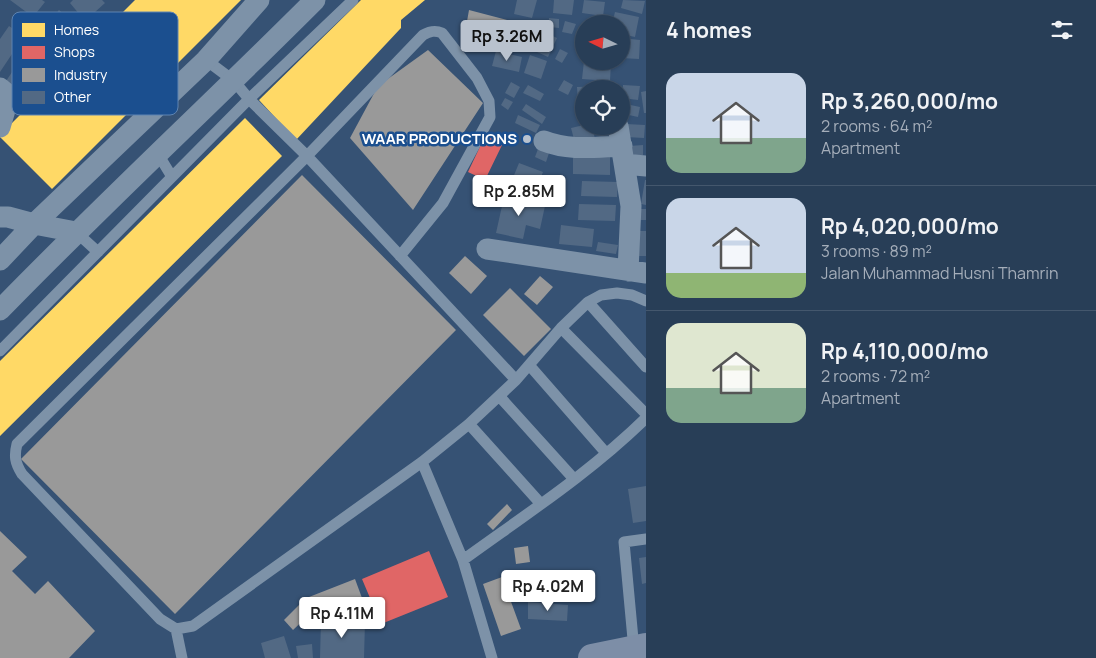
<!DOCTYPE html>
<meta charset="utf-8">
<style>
:root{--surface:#283e57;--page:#344961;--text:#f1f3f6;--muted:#a5aeba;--line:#44576d;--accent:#b9c2ce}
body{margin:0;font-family:Manrope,sans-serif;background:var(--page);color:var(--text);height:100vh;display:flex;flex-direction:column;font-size:19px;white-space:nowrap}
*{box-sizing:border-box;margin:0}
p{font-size:16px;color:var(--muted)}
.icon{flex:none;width:28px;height:28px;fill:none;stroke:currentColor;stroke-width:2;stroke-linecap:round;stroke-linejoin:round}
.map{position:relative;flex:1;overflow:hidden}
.details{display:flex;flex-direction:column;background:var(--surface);width:450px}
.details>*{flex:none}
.needle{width:32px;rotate:275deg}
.controls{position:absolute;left:575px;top:15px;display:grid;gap:10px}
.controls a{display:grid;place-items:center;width:55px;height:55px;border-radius:50%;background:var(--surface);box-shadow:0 1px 4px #0004,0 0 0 1px var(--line);font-size:25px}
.price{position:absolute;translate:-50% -42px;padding:0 11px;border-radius:5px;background:#fff;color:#222;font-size:16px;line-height:32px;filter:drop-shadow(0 1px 2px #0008)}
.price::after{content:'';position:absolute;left:50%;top:30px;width:15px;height:11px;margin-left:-8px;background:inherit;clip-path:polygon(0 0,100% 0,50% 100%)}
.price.selected{background:var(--accent);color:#111}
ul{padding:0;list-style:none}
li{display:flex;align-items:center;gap:15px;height:125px;padding:0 20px}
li+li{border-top:1px solid var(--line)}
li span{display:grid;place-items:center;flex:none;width:140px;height:100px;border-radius:15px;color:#555}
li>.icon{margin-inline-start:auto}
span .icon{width:60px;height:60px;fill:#fffc;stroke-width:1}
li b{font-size:21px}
h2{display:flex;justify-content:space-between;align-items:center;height:60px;padding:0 20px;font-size:21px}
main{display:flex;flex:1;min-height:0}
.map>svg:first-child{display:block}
.homes{fill:#ffd966}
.shops{fill:#e06666}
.industry{fill:#999}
.building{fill:#526984}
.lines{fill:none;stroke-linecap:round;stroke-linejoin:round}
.lane{stroke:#7d92a8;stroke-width:11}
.street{stroke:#7d92a8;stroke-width:21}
.primary{stroke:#7d8ea7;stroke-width:28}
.poi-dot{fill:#b9c2ce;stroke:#1b4f8f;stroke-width:2}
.labels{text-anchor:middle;stroke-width:5;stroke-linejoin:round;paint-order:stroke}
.poi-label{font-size:15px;font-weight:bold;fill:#fff;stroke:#1b4f8f;text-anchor:end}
.key{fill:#1b4f8f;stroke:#5f84b1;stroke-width:1}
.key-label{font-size:14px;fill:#fff}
</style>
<main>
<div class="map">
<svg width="646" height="658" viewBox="0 0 646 658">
<rect width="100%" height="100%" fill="#365274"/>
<path class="homes" d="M135 0H241L52 189 0 137V135Z
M361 0H425L401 20V28L296 140 259 100Z
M245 118 282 156 0 436V361Z"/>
<path class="shops" d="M486 134 503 143 485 180 468 172Z
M429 551 448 597 381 624 362 579Z"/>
<path class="industry" d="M469 10 515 22 512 38 466 27Z
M428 50 483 103 413 210 350 138 378 86Z
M302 175 456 330 175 614 21 459Z
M465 256 487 276 471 294 449 273Z
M540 276 553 287 537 305 524 294Z
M510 288 551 329 524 356 483 315Z
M507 504 512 510 493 530 487 524Z
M0 531 27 557 12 571 35 594 48 581 95 631 69 658H0Z
M528 546 530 562 516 564 514 548Z
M502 577 521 629 501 636 483 584Z
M355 579 362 598 316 616 309 597Z
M300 604 310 614 293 630 284 620Z"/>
<path class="building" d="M10 0H42L45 2 33 17Z
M73 0H102L105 3 85 21 70 3Z
M517 0H537L532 18 514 14Z
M554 0H574L572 15 553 13Z
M584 0 605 2 603 16 582 13Z
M623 0 645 1 642 14 621 8Z
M59 10 73 22 50 49 36 37Z
M615 12 639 17 635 37 621 34V24H612Z
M549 18 559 19V28L549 27Z
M565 21 576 24 572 34 562 32Z
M522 23 532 27 523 51 513 47Z
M583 25H584V44L578 42Z
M9 26 24 36 0 72V39Z
M546 33 557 38 548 57 537 52Z
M621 38 640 40 639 59 621 58Z
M31 44 46 54 22 91 6 81Z
M560 49 568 53 562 63 555 59Z
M496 51 522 57 519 72 492 66Z
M530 55 547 61 541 79 524 73Z
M584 61 611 63 610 81 582 79Z
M564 80 573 85 568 95 558 90Z
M511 82 520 87 514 98 505 93Z
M528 85 544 94 540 101 523 93Z
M623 85 640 86 638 100 622 98Z
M606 86V89H584V103H578L577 87Z
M646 91V113H644L641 92Z
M505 98 513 102 508 110 501 105Z
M526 104 546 117 542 124 522 110Z
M626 104 640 107 638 117 624 114Z
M518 115 540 125 536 133 515 123Z
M626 124 645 125 644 138 626 137Z
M584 125V126H592L595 139 575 143 571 128Z
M643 145V155L629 156V146Z
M573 148 610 149V175L573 174Z
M538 149 549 153 546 162 535 157Z
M519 163 543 172 534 195 510 185Z
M645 180H646V205L641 204Z
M582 181 618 182 617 197 581 196Z
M504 197 545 206 540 229 526 225 523 239 496 233Z
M579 204 616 205 615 221 578 220Z
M639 209H646V220H638Z
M561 225 594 229 592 247 559 244Z
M639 231H646V256H639Z
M598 242 618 245 616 254 596 251Z
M646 486V521L633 523 628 489Z
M646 557V583L642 584 639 558Z
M538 573 541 590 521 593 519 576Z
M528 602 568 605 567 621 528 619Z
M321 620 365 622 364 658H320Z
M284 636 291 658H265L261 643Z
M312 644 313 658H298L296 646Z"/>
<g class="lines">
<path class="lane" d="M206 60 234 81 249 99 307 156 516 380
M158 154 172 177
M76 232 98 252
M400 256 443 203 490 117 489 101 477 78 442 33C435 30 430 31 423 35L307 156 17 444C14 456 15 463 22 474L160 619 176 629 193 626 422 462 469 424 516 380 561 328 588 302 601 295 617 293 632 295 646 301
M588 302 646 367
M561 328 646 414
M0 351 249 99 353 0
M530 366 606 453
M500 397 574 479
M469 424 541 504
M422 462 463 560 492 658
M463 560C525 515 591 472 646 418
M176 629 182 658
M634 650 624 542 646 539"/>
<path class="street" d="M0 88 6 93 7 103 0 127
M618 126 631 206 628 271
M544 141C569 151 595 147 622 146
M624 164 646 166
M0 217H8L34 224 76 232
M487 249 646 273
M0 260 34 224 206 60 259 0
M0 310C103 204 211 104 315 0"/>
<path class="primary" d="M592 658 646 647"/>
</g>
<circle class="poi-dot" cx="527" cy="139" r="5"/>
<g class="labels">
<g class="poi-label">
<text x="517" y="144">WAAR PRODUCTIONS</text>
</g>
</g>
<rect x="12" y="12" width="166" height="103" rx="8" class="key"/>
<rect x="22" y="23" width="23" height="14" fill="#ffd966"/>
<rect x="22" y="46" width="23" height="13" fill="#e06666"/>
<rect x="22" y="68" width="23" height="14" fill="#999"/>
<rect x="22" y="91" width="23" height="13" fill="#526984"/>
<g class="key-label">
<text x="54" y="35">Homes</text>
<text x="54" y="57">Shops</text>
<text x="54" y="80">Industry</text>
<text x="54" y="102">Other</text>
</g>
</svg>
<div class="controls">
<a><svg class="needle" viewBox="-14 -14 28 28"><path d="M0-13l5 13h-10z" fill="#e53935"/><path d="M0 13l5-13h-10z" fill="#a5aeba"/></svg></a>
<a><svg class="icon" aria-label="locate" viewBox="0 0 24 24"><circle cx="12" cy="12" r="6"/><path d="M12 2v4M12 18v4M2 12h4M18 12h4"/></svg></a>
</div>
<b class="price selected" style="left:507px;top:62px">Rp 3.26M</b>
<b class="price" style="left:519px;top:217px">Rp 2.85M</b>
<b class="price" style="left:548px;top:612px">Rp 4.02M</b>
<b class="price" style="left:342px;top:639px">Rp 4.11M</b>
</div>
<section class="details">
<h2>4 homes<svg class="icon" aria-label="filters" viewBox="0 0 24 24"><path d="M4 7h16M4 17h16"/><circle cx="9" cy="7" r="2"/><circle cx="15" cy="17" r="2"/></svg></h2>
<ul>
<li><span style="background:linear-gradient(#c9d6e8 65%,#7fa58c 0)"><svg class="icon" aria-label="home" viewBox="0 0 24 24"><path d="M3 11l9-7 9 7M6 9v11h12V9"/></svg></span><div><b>Rp 3,260,000/mo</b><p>2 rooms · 64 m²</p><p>Apartment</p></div></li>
<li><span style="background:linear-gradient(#c9d6e8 75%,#8fb573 0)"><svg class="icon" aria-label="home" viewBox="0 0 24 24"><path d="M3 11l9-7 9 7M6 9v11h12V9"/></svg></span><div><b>Rp 4,020,000/mo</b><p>3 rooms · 89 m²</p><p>Jalan Muhammad Husni Thamrin</p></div></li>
<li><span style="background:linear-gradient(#dfe7d0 65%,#7fa58c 0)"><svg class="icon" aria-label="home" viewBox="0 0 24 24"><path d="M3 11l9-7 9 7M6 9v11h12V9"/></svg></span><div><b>Rp 4,110,000/mo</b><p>2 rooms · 72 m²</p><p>Apartment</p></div></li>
</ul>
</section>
</main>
